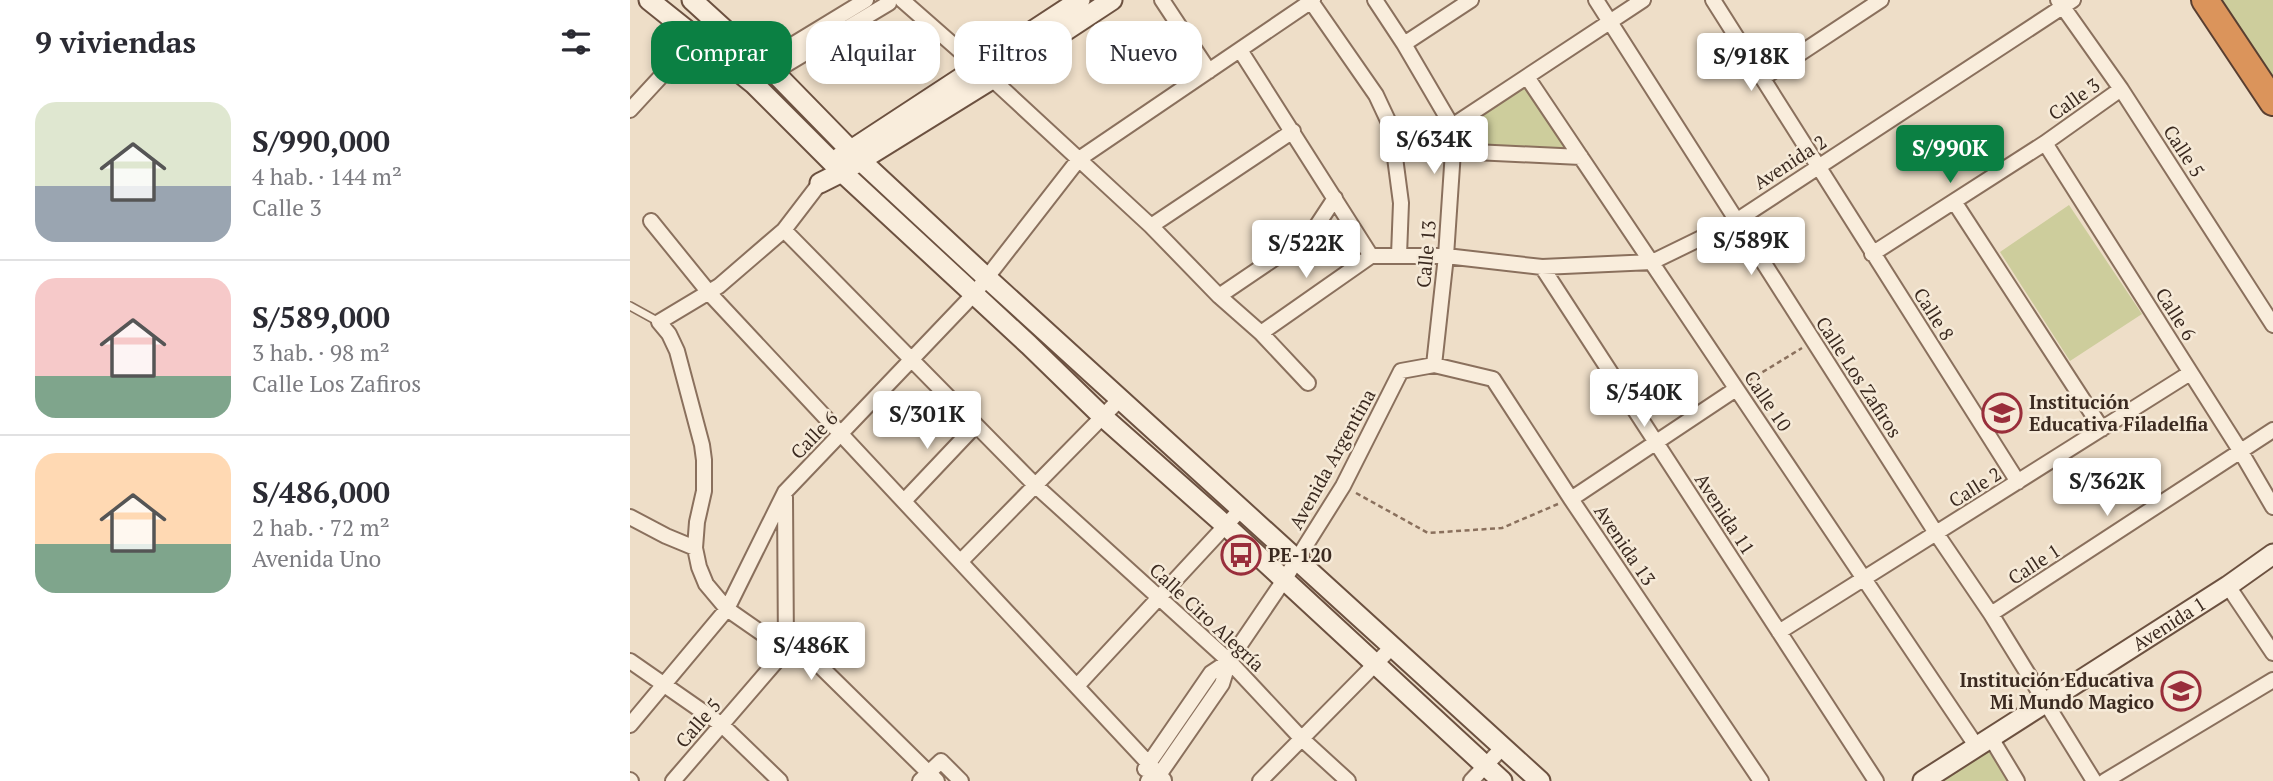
<!DOCTYPE html>
<html lang="es">
<meta charset="utf-8">
<style>
:root{--surface:#fff;--page:#f7f7f7;--text:#2b2b33;--muted:#7c7c81;--line:#e1e1e2;--accent:#0b8043}
body{margin:0;font-family:"PT Serif",serif;background:var(--page);color:var(--text);height:100vh;display:flex;flex-direction:column;font-size:26px;white-space:nowrap}
*{box-sizing:border-box;margin:0}
p{font-size:23px;color:var(--muted)}
.icon{flex:none;width:38px;height:38px;fill:none;stroke:currentColor;stroke-width:2;stroke-linecap:round;stroke-linejoin:round}
.map{position:relative;flex:1;overflow:hidden}
.side{display:flex;flex-direction:column;background:var(--surface);width:630px}
.side>*{flex:none}
.guide{position:absolute;left:21px;top:21px;width:665px;height:63px;display:flex;gap:14px}
.price{position:absolute;translate:-50% -60px;padding:0 16px;border-radius:7px;background:#fff;color:#222;font-size:23px;line-height:46px;filter:drop-shadow(0 2px 4px #0008)}
.price::after{content:'';position:absolute;left:50%;top:42px;width:21px;height:16px;margin-left:-10px;background:inherit;clip-path:polygon(0 0,100% 0,50% 100%)}
.price.current{background:var(--accent);color:#fff}
ul{padding:0;list-style:none}
li{display:flex;align-items:center;gap:21px;height:175px;padding:0 35px}
li+li{border-top:2px solid var(--line)}
li span{display:grid;place-items:center;flex:none;width:196px;height:140px;border-radius:21px;color:#555}
li>.icon{margin-inline-start:auto}
span .icon{width:84px;height:84px;fill:#fffc;stroke-width:1}
li b{font-size:30px}
h2{display:flex;justify-content:space-between;align-items:center;height:84px;padding:0 35px;font-size:30px}
.chip{padding:0 24px;border-radius:21px;background:var(--surface);box-shadow:0 4px 10px #0003;font-size:24px;line-height:63px}
.chip.current{background:var(--accent);color:#fff}
main{display:flex;flex:1;min-height:0}
.map>svg:first-child{display:block}
.green{fill:#cdcd9c}
.lines{fill:none;stroke-linecap:round;stroke-linejoin:round}
.lane-casing{stroke:#8a705d;stroke-width:10}
.street-casing{stroke:#8a705d;stroke-width:18}
.secondary-casing{stroke:#6c5140;stroke-width:23}
.highway-casing{stroke:#593f31;stroke-width:30}
.path{stroke:#8a705d;stroke-width:2.5;stroke-dasharray:5 3.5;stroke-linecap:butt}
.lane{stroke:#f9eddc;stroke-width:7}
.street{stroke:#f9eddc;stroke-width:14}
.secondary{stroke:#f9eddc;stroke-width:19}
.highway{stroke:#db945b;stroke-width:26}
.labels{text-anchor:middle;stroke-width:5;stroke-linejoin:round;paint-order:stroke}
.street-label{font-size:19px;fill:#3b2a20;stroke:#f6ead8}
.poi-label{font-size:19px;font-weight:bold;fill:#3b2a20;stroke:#f6ead8;text-anchor:start}
</style>
<main>
<section class="side">
<h2>9 viviendas<svg class="icon" aria-label="filters" viewBox="0 0 24 24"><path d="M4 7h16M4 17h16"/><circle cx="9" cy="7" r="2"/><circle cx="15" cy="17" r="2"/></svg></h2>
<ul>
<li><span style="background:linear-gradient(#dfe7d0 60%,#9aa5b1 0)"><svg class="icon" aria-label="home" viewBox="0 0 24 24"><path d="M3 11l9-7 9 7M6 9v11h12V9"/></svg></span><div><b>S/990,000</b><p>4 hab. · 144 m²</p><p>Calle 3</p></div></li>
<li><span style="background:linear-gradient(#f6c9c9 70%,#7fa58c 0)"><svg class="icon" aria-label="home" viewBox="0 0 24 24"><path d="M3 11l9-7 9 7M6 9v11h12V9"/></svg></span><div><b>S/589,000</b><p>3 hab. · 98 m²</p><p>Calle Los Zafiros</p></div></li>
<li><span style="background:linear-gradient(#ffd9b3 65%,#7fa58c 0)"><svg class="icon" aria-label="home" viewBox="0 0 24 24"><path d="M3 11l9-7 9 7M6 9v11h12V9"/></svg></span><div><b>S/486,000</b><p>2 hab. · 72 m²</p><p>Avenida Uno</p></div></li>
</ul>
</section>
<div class="map">
<svg width="1643" height="781" viewBox="0 0 1643 781">
<rect width="100%" height="100%" fill="#eedec8"/>
<path class="green" d="M1587 0H1643V86Z
M897 77 951 157 823 151 822 126Z
M1439 205 1512 314 1440 361 1370 252Z
M1361 738 1387 781H1305Z"/>
<g class="lines">
<g class="lane-casing">
<path id="lane" d="M0 306 29 322"/>
</g>
<g class="street-casing">
<path id="street" d="M272 0 362 79 521 226 589 296 631 333 678 383
M532 0 579 71
M680 0 746 95 761 127 771 203 769 255
M745 0 774 44 822 126 823 151 816 256 804 365
M966 0 1306 533 1361 614 1464 781
M1083 0 1388 482
M1428 0 1491 89 1643 325
M774 44 841 0
M610 50 741 256
M113 75 236 0
M137 76 259 3V0
M897 77 1347 747
M1133 78 1251 0
M0 110 83 20
M822 126 1013 0
M1415 143 1611 452 1643 507
M823 151 951 157
M190 183 154 230 89 286 29 322 39 334 47 351 72 445 74 460V491L67 522 65 548 69 567 76 584 97 609 156 650 171 652 190 666 307 781
M1325 203 1472 429
M21 221 81 295 534 780
M521 226 663 131
M154 230 406 486 599 661 672 739 718 781
M1242 254 1415 143 1491 89
M741 256H816L912 267 1022 262 1106 221 1443 0
M912 267 1246 781
M589 296 682 233 705 198
M631 333 741 256
M941 499 1106 389
M274 501 346 425
M0 517 36 536 65 548
M331 561 490 399
M1598 586 1643 653
M1361 614 1643 430
M1149 632 1560 373
M0 661 92 725 150 781
M447 686 611 509
M0 725 97 609 155 492 344 294 449 159 683 0
M1361 738 1387 781
M515 769 581 673 599 661
M0 780 1 781
M43 781 156 650 155 497
M290 781 311 761 331 781
M518 781 529 775 592 684 599 661 654 580 713 486 771 371 804 365 863 379 941 499 1131 781
M630 781 762 647
M841 781 873 747
M1475 781 1643 680"/>
</g>
<g class="secondary-casing">
<g id="secondary">
<path d="M19 0 124 84 212 172 399 345 472 416 595 525 872 781"/>
<path d="M62 0 107 41 144 72 230 160 357 278 910 781"/>
<path d="M209 158 450 0"/>
<path d="M190 183 212 172 362 79 482 0"/>
<path id="s1" d="M1293 781 1598 586 1643 554"/>
</g>
</g>
<g class="highway-casing">
<path id="highway" d="M1575 0 1643 102"/>
</g>
<path class="path" d="M1118 381 1172 348
M726 493 798 533 872 528 928 504"/>
<use href="#lane" class="lane"/>
<use href="#street" class="street"/>
<use href="#secondary" class="secondary"/>
<use href="#highway" class="highway"/>
</g>
<defs>
<g id="school-ring" transform="scale(2.0125)"><circle r="9.5" fill="#f6ead8" stroke="#992e3b" stroke-width="1.5"/><path d="M0-5L7-2L0 1L-7-2ZM-4 1L0 2.5L4 1V4Q0 6-4 4Z" fill="#992e3b"/></g>
<g id="bus-ring" transform="scale(2.0125)"><circle r="9.5" fill="#f6ead8" stroke="#992e3b" stroke-width="1.5"/><path d="M-5-6H5V4H4V6H2V4H-2V6H-4V4H-5ZM-3.5-4V0h7V-4ZM-3.5 1.2v1.5H-2V1.2ZM2 1.2v1.5H3.5V1.2Z" fill="#992e3b"/></g>
</defs>
<g fill-rule="evenodd">
<use href="#school-ring" x="1372" y="413"/>
<use href="#bus-ring" x="611" y="555"/>
<use href="#school-ring" x="1551" y="691"/>
</g>
<g class="labels">
<g class="street-label">
<text transform="translate(1444 99) rotate(-35)" y="7">Calle 3</text>
<text transform="translate(1554 151) rotate(57)" y="7">Calle 5</text>
<text transform="translate(1160 162) rotate(-33)" y="7">Avenida 2</text>
<text transform="translate(796 254) rotate(-85)" y="7">Calle 13</text>
<text transform="translate(1304 314) rotate(58)" y="7">Calle 8</text>
<text transform="translate(1546 314) rotate(58)" y="7">Calle 6</text>
<text transform="translate(1229 377) rotate(57)" y="7">Calle Los Zafiros</text>
<text transform="translate(1138 401) rotate(56)" y="7">Calle 10</text>
<text transform="translate(184 435) rotate(-46)" y="7">Calle 6</text>
<text transform="translate(702 459) rotate(-61)" y="7">Avenida Argentina</text>
<text transform="translate(1345 487) rotate(-32)" y="7">Calle 2</text>
<text transform="translate(1095 514) rotate(57)" y="7">Avenida 11</text>
<text transform="translate(995 545) rotate(56)" y="7">Avenida 13</text>
<text transform="translate(1404 564) rotate(-33)" y="7">Calle 1</text>
<text transform="translate(577 617) rotate(43)" y="7">Calle Ciro Alegría</text>
<text dy="7" stroke="none"><textPath href="#s1" startOffset="292">Avenida 1</textPath></text>
<text transform="translate(68 723) rotate(-49)" y="7">Calle 5</text>
</g>
<g class="poi-label">
<text x="1399" y="409">Institución<tspan x="1399" dy="22">Educativa Filadelfia</tspan></text>
<text x="638" y="562">PE-120</text>
<text x="1524" y="687" text-anchor="end">Institución Educativa<tspan x="1524" dy="22">Mi Mundo Magico</tspan></text>
</g>
</g>
</svg>
<b class="price" style="left:1121px;top:93px">S/918K</b>
<b class="price" style="left:804px;top:176px">S/634K</b>
<b class="price current" style="left:1320px;top:185px">S/990K</b>
<b class="price" style="left:1121px;top:277px">S/589K</b>
<b class="price" style="left:676px;top:280px">S/522K</b>
<b class="price" style="left:1014px;top:429px">S/540K</b>
<b class="price" style="left:297px;top:451px">S/301K</b>
<b class="price" style="left:1477px;top:518px">S/362K</b>
<b class="price" style="left:181px;top:682px">S/486K</b>
<div class="guide">
<a class="chip current">Comprar</a>
<a class="chip">Alquilar</a>
<a class="chip">Filtros</a>
<a class="chip">Nuevo</a>
</div>
</div>
</main>
